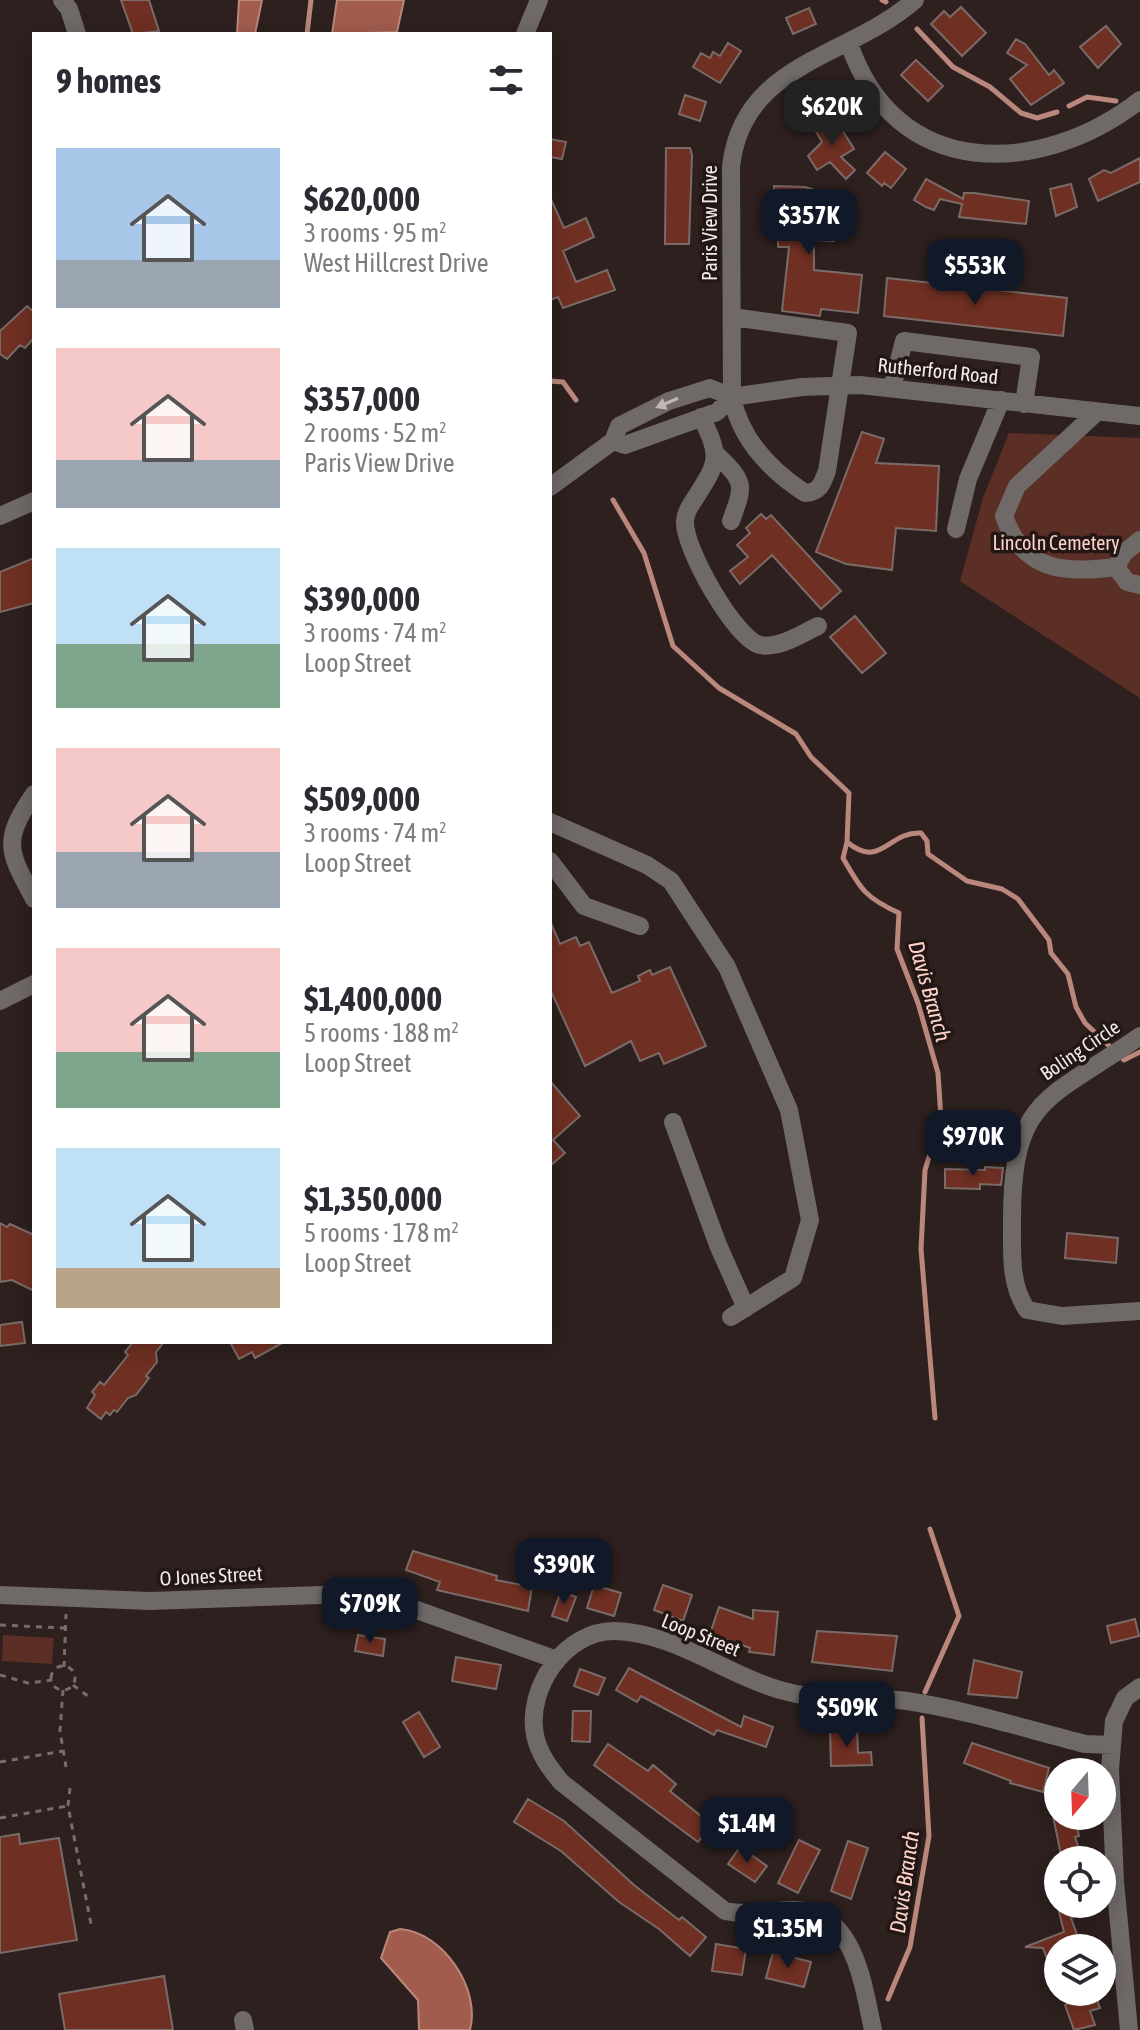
<!DOCTYPE html>
<meta charset="utf-8">
<style>
:root{--surface:#fff;--page:#f2f2f3;--text:#2b2b33;--muted:#7c7c81;--accent:#111827}
body{margin:0;font-family:"Asap Condensed",sans-serif;background:var(--page);color:var(--text);height:100vh;display:flex;flex-direction:column;font-size:30px;white-space:nowrap}
*{box-sizing:border-box;margin:0}
p{font-size:26px;color:var(--muted)}
.icon{flex:none;width:44px;height:44px;fill:none;stroke:currentColor;stroke-width:2;stroke-linecap:round;stroke-linejoin:round}
.map{position:relative;flex:1;overflow:hidden}
.side{position:absolute;left:32px;top:32px;width:520px;height:1312px;display:flex;flex-direction:column;background:var(--surface);border-radius:0px;box-shadow:0 4px 20px #0003}
.side>*{flex:none}
.needle{width:52px;rotate:199deg}
.fabs{position:absolute;left:1044px;top:1758px;display:grid;gap:16px}
.fabs a{display:grid;place-items:center;width:72px;height:72px;border-radius:50%;background:var(--surface);box-shadow:0 4px 20px #0003;font-size:40px}
.price{position:absolute;translate:-50% -68px;padding:0 18px;border-radius:16px;background:var(--accent);color:#fff;font-size:26px;line-height:52px;filter:drop-shadow(0 2px 4px #0008)}
.price::after{content:'';position:absolute;left:50%;top:48px;width:24px;height:18px;margin-left:-12px;background:inherit;clip-path:polygon(0 0,100% 0,50% 100%)}
.price.current{background:#222;color:#fff}
ul{padding:0;list-style:none}
li{display:flex;align-items:center;gap:24px;height:200px;padding:0 24px}
li span{display:grid;place-items:center;flex:none;width:224px;height:160px;border-radius:0px;color:#555}
li>.icon{margin-inline-start:auto}
span .icon{width:96px;height:96px;fill:#fffc;stroke-width:1}
li b{font-size:34px}
h2{display:flex;justify-content:space-between;align-items:center;height:96px;padding:0 24px;font-size:34px}
.map>svg:first-child{display:block}
.green{fill:#5c2f26}
.water{fill:#a25c4e;stroke:#ba877c;stroke-width:2}
.lines{fill:none;stroke-linecap:round;stroke-linejoin:round}
.stream{stroke:#ba877c;stroke-width:5}
.building{fill:#6f2f22;stroke:#7a6b68;stroke-width:2}
.path{stroke:#796d6b;stroke-width:3;stroke-dasharray:6 6;stroke-linecap:butt}
.minor{stroke:#6f6967;stroke-width:18}
.oneway{fill:#beb7b5}
.labels{text-anchor:middle;stroke-width:7;stroke-linejoin:round;paint-order:stroke}
.street-label{font-size:20px;fill:#f3ebe9;stroke:#231715}
.park-label{font-size:20px;fill:#fed3ca;stroke:#231715}
.water-label{font-size:22px;font-style:italic;fill:#fed3ca;stroke:#231715}
</style>
<div class="map">
<svg width="1140" height="2030" viewBox="0 0 1140 2030">
<rect width="100%" height="100%" fill="#2d201e"/>
<path class="green" d="M1009 433 1140 438V698L960 581 983 498Z
M3 1635 54 1638 52 1664 2 1661Z"/>
<path class="water" d="M239 0H262L255 34H237Z
M337 0H404L397 32 332 34Z
M400 1929C443 1932 481 1989 470 2030H419L418 2000 381 1958 390 1932Z"/>
<g class="lines">
<path class="stream" d="M882 0 886 2
M917 29 953 67 990 87 1021 113 1037 118 1057 112
M307 34 311 0
M1069 106 1087 97 1116 101
M550 381 563 382 576 400
M613 500 644 553 673 646 719 688 796 734 811 757 849 793 847 842 843 858C861 890 866 898 899 913L897 949 918 1003 938 1073 941 1119 925 1170 921 1249 935 1418
M847 842C881 870 888 831 921 833L927 841 928 854 967 881 1002 889 1018 899 1049 940 1051 953 1068 974 1076 1007 1085 1023 1124 1060 1140 1052
M925 1692 959 1616 930 1529
M888 1999 910 1947 929 1836 922 1718"/>
</g>
<path class="building" d="M121 0H149L159 31 133 34Z
M961 7 986 33 962 56 931 24 944 11 950 17Z
M809 8 816 24 793 34 786 18Z
M1106 26 1121 44 1098 68 1080 47Z
M1016 39 1025 44 1049 75 1054 70 1064 83 1031 105 1010 79 1027 65 1007 53Z
M728 43 741 51 720 83 693 67 701 53 710 58 713 52 720 56Z
M916 60 943 86 928 101 901 75Z
M685 95 706 102 700 121 679 114Z
M827 120 830 124 836 120 854 149 841 157 855 170 846 179 830 162 817 170 808 156 822 142 814 128Z
M550 139 566 142 562 159 550 157Z
M666 148H690L692 155 689 244H665Z
M885 152 906 169 891 188 884 183 882 186 867 173Z
M1140 158V182L1098 201 1089 179 1104 170 1111 173Z
M926 179 963 199 964 193H974L1029 201 1026 224 959 217 962 204 940 199 934 210 926 207 914 200Z
M1071 184 1077 207 1056 216 1050 189Z
M774 186 805 187 823 193 813 224H834V241L814 240V270L862 275 858 313 821 309 820 316 782 311 789 247H778V239H774Z
M550 197 564 228 586 218 594 237 563 251 576 282 607 270 615 290 563 308 558 297 550 300Z
M887 278 1067 298 1063 336 884 316Z
M27 306 34 312V338L25 348 20 345 7 359 0 354V331Z
M862 432 884 439 876 463 939 466 936 531 896 528 892 570 846 564 816 552Z
M761 514 766 519 771 515 841 591 821 609 772 555 740 584 730 571 748 557 737 545 750 533 746 528Z
M34 558V603L0 612V572Z
M855 616 886 653 862 673 830 637Z
M550 921 560 944 576 937 580 946 589 942 612 993 640 981 638 976 650 970 652 975 670 967 706 1046 664 1064 659 1053 640 1061 631 1041 585 1066 550 989Z
M550 1081 580 1116 553 1140 565 1153 550 1166Z
M985 1167 1003 1168 1001 1185 980 1184V1189L945 1188V1169L985 1170Z
M0 1223 7 1227 10 1224 34 1235V1291L12 1280 0 1282Z
M1067 1233 1118 1238 1116 1263 1065 1258Z
M22 1322 25 1343 0 1346V1325Z
M133 1342H164L156 1352 157 1362 146 1376 149 1378 136 1395 128 1398 117 1412 114 1410 110 1415 106 1412 101 1419 87 1408 95 1395 92 1392 100 1382 104 1385 128 1355 125 1352Z
M230 1342H284L255 1358 252 1352 239 1359Z
M413 1551 497 1576 496 1580 532 1587 528 1611 437 1590 440 1582 406 1570Z
M594 1585 621 1593 614 1616 587 1608Z
M663 1585 692 1595 683 1621 654 1610Z
M561 1591 576 1597 567 1621 552 1616Z
M719 1607 753 1619V1610L778 1612 774 1655 749 1652 750 1648 710 1634Z
M1135 1619 1139 1636 1111 1643 1107 1626Z
M817 1631 897 1636 892 1671 812 1662Z
M358 1635 385 1639 383 1656 355 1651Z
M456 1657 501 1665 496 1689 452 1681Z
M974 1660 1022 1672 1017 1698 968 1694Z
M629 1668 741 1727 744 1716 773 1727 766 1747 717 1730 714 1735 641 1696 637 1702 616 1690Z
M580 1669 605 1678 598 1695 574 1686Z
M573 1711H591L590 1742 572 1741Z
M419 1712 440 1747 424 1757 403 1722Z
M857 1728 858 1753 871 1752 872 1765 831 1766 830 1729Z
M972 1743 1049 1768 1043 1792 1010 1783 1011 1781 964 1763Z
M608 1744 648 1771 653 1765 676 1784 670 1791 712 1825 698 1842 594 1765Z
M528 1799 564 1821 634 1885 679 1920 682 1917 706 1937 690 1956 659 1929 619 1902 561 1851 514 1822Z
M1053 1816H1075L1079 1836 1075 1837 1083 1860H1062Z
M19 1834 20 1844 59 1838 77 1940 0 1953V1837Z
M799 1840 820 1850 798 1893 778 1883Z
M848 1841 868 1848 851 1899 831 1891Z
M740 1847 767 1866 755 1882 728 1864Z
M1057 1904H1073L1076 1916 1071 1918 1082 1948H1058L1057 1985 1043 1948 1025 1947 1064 1932Z
M716 1944 746 1949 742 1975 712 1971Z
M773 1952 811 1962 804 1987 766 1978Z
M164 1976 173 2030H65L59 1994Z
M1095 1994 1100 2008 1090 2011 1095 2025 1074 2030 1065 2005Z"/>
<g class="lines">
<path class="path" d="M0 1625 64 1628
M51 1678a12 12 0 1 1 24 0a12 12 0 1 1-24 0Z
M64 1667 66 1614
M0 1675 28 1683 52 1680
M73 1685 89 1697
M63 1690 60 1731 66 1767
M0 1762 63 1751
M70 1788 68 1806 91 1924
M0 1818 67 1806"/>
<path class="minor" d="M62 0 69 9 77 34
M525 34 539 0
M849 43C895 181 1040 178 1140 100
M732 317 848 333 827 471C822 484 820 492 805 493 770 470 740 438 732 397L731 167C742 62 849 58 915 0
M892 388 904 341 1031 357 1024 404
M1097 412 1017 486 1004 516C1023 571 1064 574 1116 567
M701 417C722 458 718 462 694 500 689 507 685 514 685 522 684 548 735 639 760 645 779 649 801 634 818 626
M613 441 625 445 717 412 732 397
M717 455C746 483 744 485 731 521
M550 487 613 441 619 426 669 401 710 388 732 397 802 387 860 385 1140 416
M0 516 34 501
M956 529 968 479 1001 400
M1116 567 1124 553 1140 540
M1116 567 1127 582 1140 585
M34 794C1 842 9 852 34 899
M550 822 647 865 671 881 727 967 789 1110 810 1220 793 1278 731 1317
M550 861 584 906 640 926
M0 1001 34 984
M1140 1036C1046 1102 1011 1096 1012 1226 1012 1255 1010 1285 1027 1310L1062 1316 1140 1311
M673 1122 718 1245 746 1308
M0 1595 150 1601 350 1594 414 1609 557 1660
M243 2020 245 2030
M873 2030C863 1985 855 1910 794 1910 770 1910 749 1916 725 1911L561 1782C549 1767 539 1754 535 1735 526 1688 565 1631 614 1631 677 1632 732 1680 792 1693 830 1702 869 1695 907 1701 967 1710 1026 1729 1085 1744L1112 1745
M1129 2030 1115 1881 1110 1769 1114 1721 1125 1698 1140 1687"/>
</g>
<defs><path id="oneway-solid" d="M-6-.8H1V-3.2L6.5 0L1 3.2V.8H-6Z" transform="scale(2)"/></defs>
<use class="oneway" href="#oneway-solid" transform="translate(667 403) rotate(157)"/>
<g class="labels">
<g class="street-label">
<text transform="translate(710 223) rotate(-90)" y="7">Paris View Drive</text>
<text transform="translate(938 371) rotate(6)" y="7">Rutherford Road</text>
<text transform="translate(1080 1050) rotate(-34)" y="7">Boling Circle</text>
<text transform="translate(211 1576) rotate(-3)" y="7">O Jones Street</text>
<text transform="translate(701 1635) rotate(22)" y="7">Loop Street</text>
</g>
<g class="park-label">
<text x="1056" y="550">Lincoln Cemetery</text>
</g>
<g class="water-label">
<text transform="translate(930 991) rotate(74)" y="8">Davis Branch</text>
<text transform="translate(904 1882) rotate(-82)" y="8">Davis Branch</text>
</g>
</g>
</svg>
<div class="fabs">
<a><svg class="needle" viewBox="-14 -14 28 28"><path d="M0-13l5 13h-10z" fill="#e53935"/><path d="M0 13l5-13h-10z" fill="#7c7c81"/></svg></a>
<a><svg class="icon" aria-label="locate" viewBox="0 0 24 24"><circle cx="12" cy="12" r="6"/><path d="M12 2v4M12 18v4M2 12h4M18 12h4"/></svg></a>
<a><svg class="icon" aria-label="layers" viewBox="0 0 24 24"><path d="M12 4l9 5-9 5-9-5zM3 14l9 5 9-5"/></svg></a>
</div>
<b class="price current" style="left:832px;top:148px">$620K</b>
<b class="price" style="left:809px;top:257px">$357K</b>
<b class="price" style="left:975px;top:307px">$553K</b>
<b class="price" style="left:973px;top:1178px">$970K</b>
<b class="price" style="left:564px;top:1606px">$390K</b>
<b class="price" style="left:370px;top:1645px">$709K</b>
<b class="price" style="left:847px;top:1749px">$509K</b>
<b class="price" style="left:747px;top:1865px">$1.4M</b>
<b class="price" style="left:788px;top:1970px">$1.35M</b>
<section class="side">
<h2>9 homes<svg class="icon" aria-label="filters" viewBox="0 0 24 24"><path d="M4 7h16M4 17h16"/><circle cx="9" cy="7" r="2"/><circle cx="15" cy="17" r="2"/></svg></h2>
<ul>
<li><span style="background:linear-gradient(#a9c7e8 70%,#9aa5b1 0)"><svg class="icon" aria-label="home" viewBox="0 0 24 24"><path d="M3 11l9-7 9 7M6 9v11h12V9"/></svg></span><div><b>$620,000</b><p>3 rooms · 95 m²</p><p>West Hillcrest Drive</p></div></li>
<li><span style="background:linear-gradient(#f6c9c9 70%,#9aa5b1 0)"><svg class="icon" aria-label="home" viewBox="0 0 24 24"><path d="M3 11l9-7 9 7M6 9v11h12V9"/></svg></span><div><b>$357,000</b><p>2 rooms · 52 m²</p><p>Paris View Drive</p></div></li>
<li><span style="background:linear-gradient(#bfe0f5 60%,#7fa58c 0)"><svg class="icon" aria-label="home" viewBox="0 0 24 24"><path d="M3 11l9-7 9 7M6 9v11h12V9"/></svg></span><div><b>$390,000</b><p>3 rooms · 74 m²</p><p>Loop Street</p></div></li>
<li><span style="background:linear-gradient(#f6c9c9 65%,#9aa5b1 0)"><svg class="icon" aria-label="home" viewBox="0 0 24 24"><path d="M3 11l9-7 9 7M6 9v11h12V9"/></svg></span><div><b>$509,000</b><p>3 rooms · 74 m²</p><p>Loop Street</p></div></li>
<li><span style="background:linear-gradient(#f6c9c9 65%,#7fa58c 0)"><svg class="icon" aria-label="home" viewBox="0 0 24 24"><path d="M3 11l9-7 9 7M6 9v11h12V9"/></svg></span><div><b>$1,400,000</b><p>5 rooms · 188 m²</p><p>Loop Street</p></div></li>
<li><span style="background:linear-gradient(#bfe0f5 75%,#b9a48a 0)"><svg class="icon" aria-label="home" viewBox="0 0 24 24"><path d="M3 11l9-7 9 7M6 9v11h12V9"/></svg></span><div><b>$1,350,000</b><p>5 rooms · 178 m²</p><p>Loop Street</p></div></li>
</ul>
</section>
</div>
